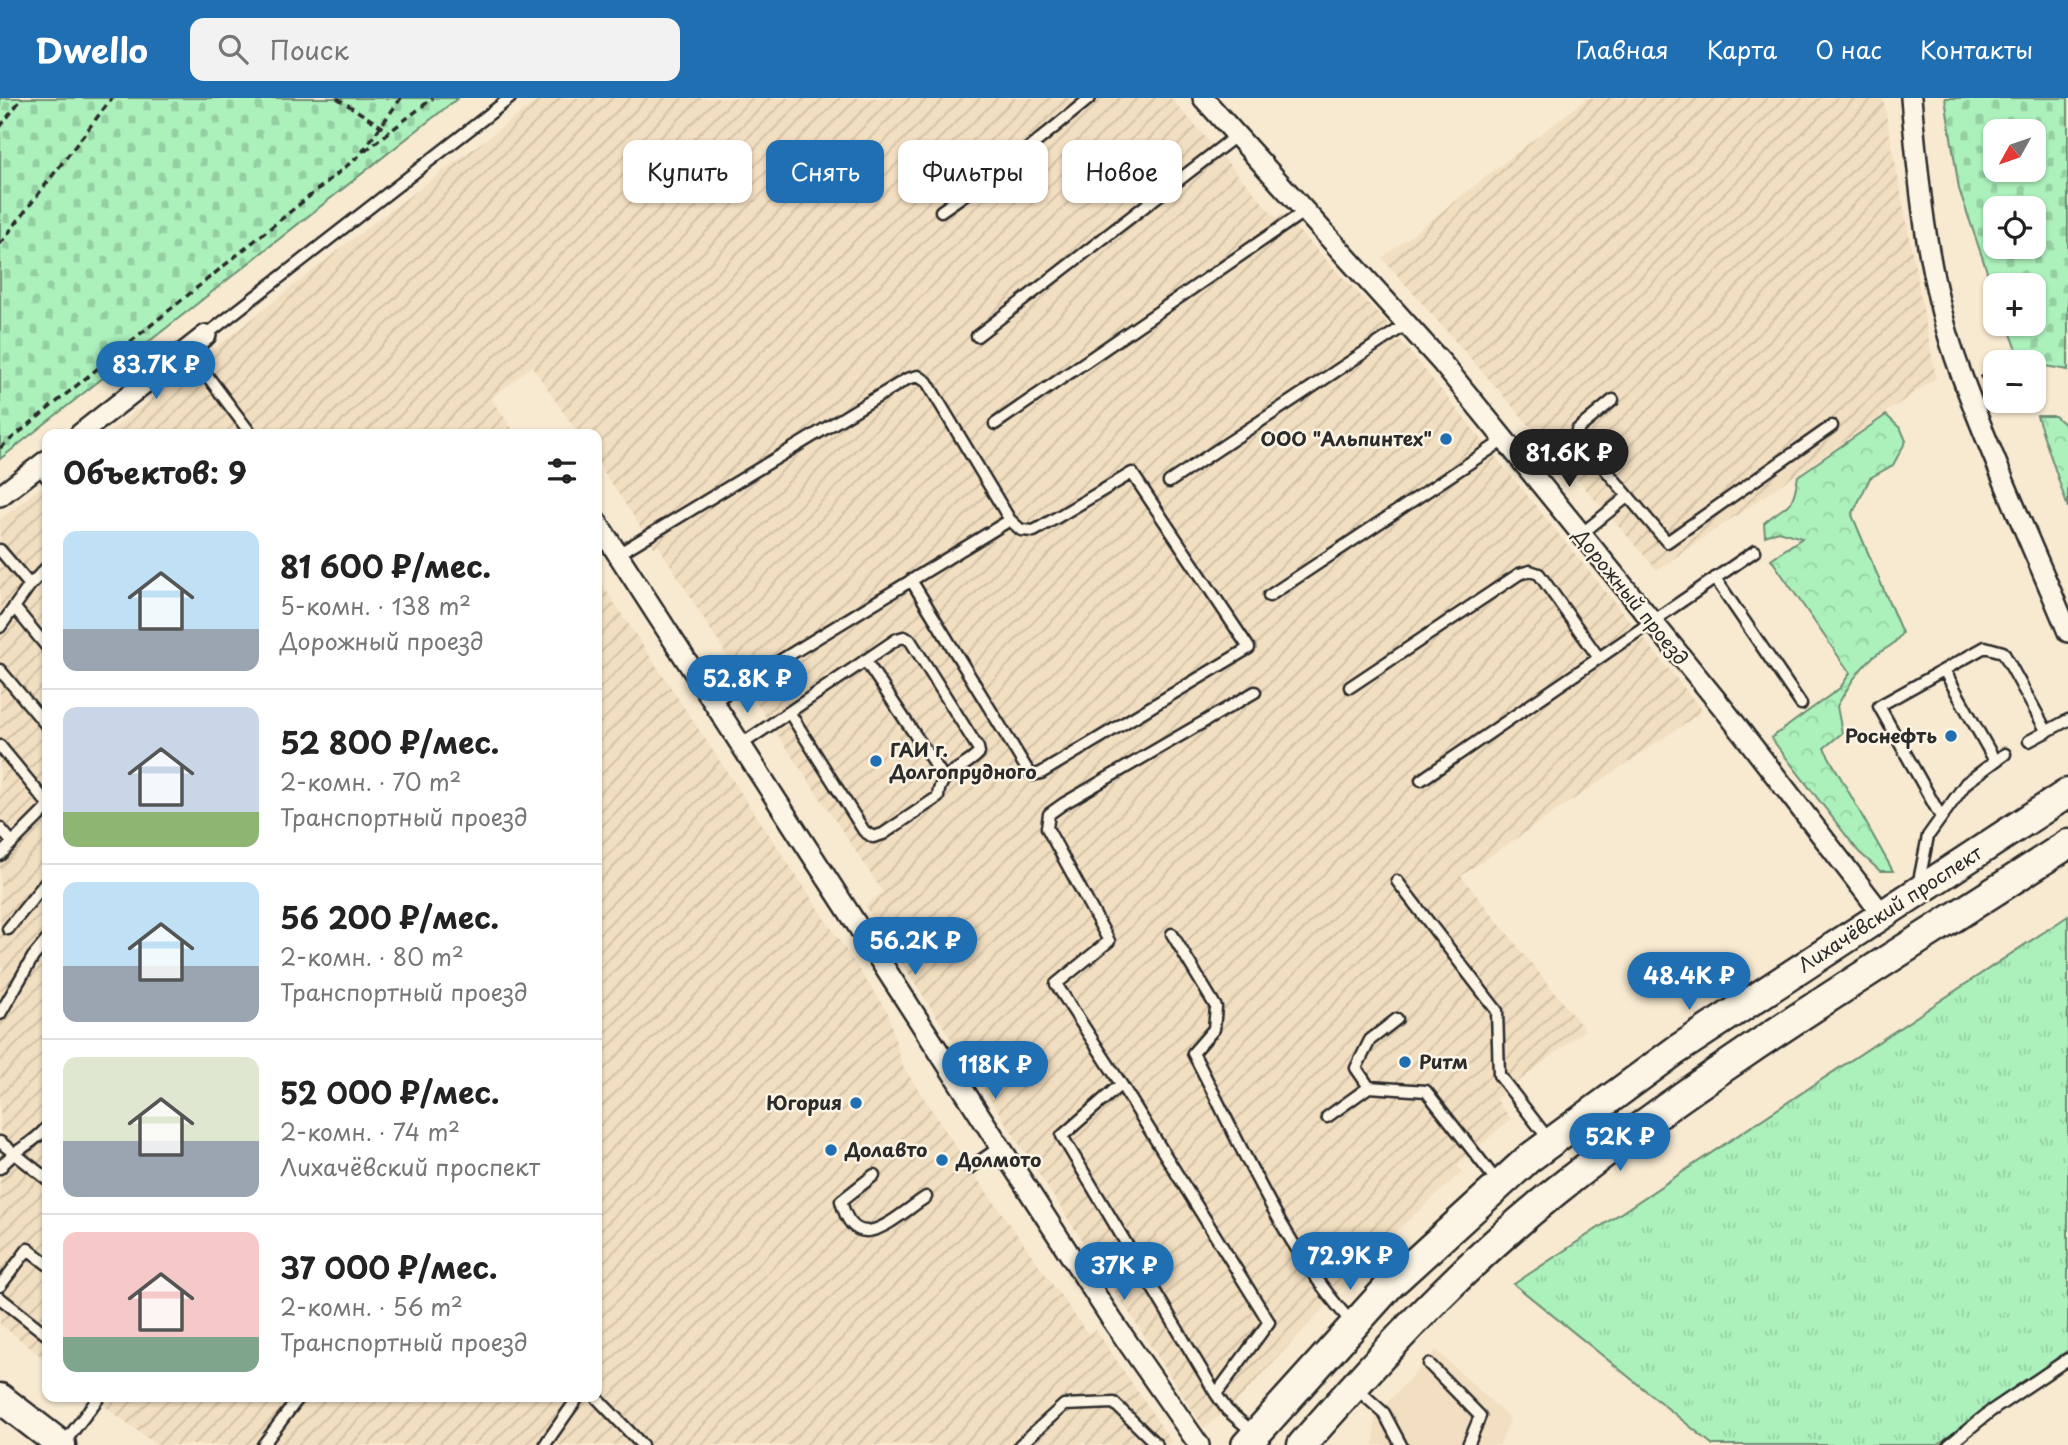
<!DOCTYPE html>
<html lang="ru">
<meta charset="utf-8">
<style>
:root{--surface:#fff;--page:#f2f2f2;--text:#222;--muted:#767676;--line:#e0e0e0;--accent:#1f6fb2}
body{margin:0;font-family:"Playpen Sans",sans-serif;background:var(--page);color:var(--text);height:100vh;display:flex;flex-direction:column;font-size:26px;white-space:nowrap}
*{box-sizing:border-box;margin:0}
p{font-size:23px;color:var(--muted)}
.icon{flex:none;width:38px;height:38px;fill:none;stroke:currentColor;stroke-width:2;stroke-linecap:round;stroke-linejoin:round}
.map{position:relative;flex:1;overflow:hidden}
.sheet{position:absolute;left:42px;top:331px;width:560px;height:973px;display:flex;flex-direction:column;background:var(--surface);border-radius:14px;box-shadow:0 2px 5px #0004}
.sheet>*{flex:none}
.guide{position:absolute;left:623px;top:42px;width:665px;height:63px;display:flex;gap:14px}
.needle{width:46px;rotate:230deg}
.buttons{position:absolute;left:1983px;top:21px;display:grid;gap:14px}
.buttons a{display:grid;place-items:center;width:63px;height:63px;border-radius:14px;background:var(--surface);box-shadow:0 2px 5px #0004;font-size:35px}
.price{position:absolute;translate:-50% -60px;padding:0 16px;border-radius:24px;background:var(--accent);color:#fff;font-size:23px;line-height:46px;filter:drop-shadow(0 2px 4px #0008)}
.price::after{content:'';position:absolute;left:50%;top:42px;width:21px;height:16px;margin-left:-10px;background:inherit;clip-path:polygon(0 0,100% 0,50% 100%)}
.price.on{background:#222;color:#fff}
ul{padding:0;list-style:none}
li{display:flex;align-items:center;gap:21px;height:175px;padding:0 21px}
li+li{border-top:2px solid var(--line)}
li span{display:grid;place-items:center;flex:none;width:196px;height:140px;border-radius:14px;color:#555}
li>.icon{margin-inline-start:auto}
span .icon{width:84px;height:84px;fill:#fffc;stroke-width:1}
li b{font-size:30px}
h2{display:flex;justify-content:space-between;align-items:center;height:84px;padding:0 21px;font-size:30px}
.tag{padding:0 24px;border-radius:14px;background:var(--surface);box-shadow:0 2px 5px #0004;font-size:24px;line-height:63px}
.tag.on{background:var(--accent);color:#fff}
header{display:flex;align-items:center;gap:42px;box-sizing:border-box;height:98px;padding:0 35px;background:var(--accent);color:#fff}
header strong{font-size:33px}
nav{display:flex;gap:38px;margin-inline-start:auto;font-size:24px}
.search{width:490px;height:63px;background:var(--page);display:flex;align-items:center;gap:18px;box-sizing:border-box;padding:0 24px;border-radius:14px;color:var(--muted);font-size:26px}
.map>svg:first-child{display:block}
.built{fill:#f2dec0}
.industrial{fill:url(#industrial-furrows)}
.grass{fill:url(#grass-tufts);stroke:#6c8e74;stroke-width:2}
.forest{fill:url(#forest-crowns);stroke:#6c8e74;stroke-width:2}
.cemetery{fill:url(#cemetery-stones);stroke:#6c8e74;stroke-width:2;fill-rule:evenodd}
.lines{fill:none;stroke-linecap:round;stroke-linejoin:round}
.lane-casing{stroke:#2b2b2b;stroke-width:15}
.street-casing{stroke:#2b2b2b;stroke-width:24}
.secondary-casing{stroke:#2b2b2b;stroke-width:33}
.path{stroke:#2b2b2b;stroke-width:3.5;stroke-dasharray:7 5;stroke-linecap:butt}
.lane{stroke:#fcf5e5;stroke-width:10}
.street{stroke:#fcf5e5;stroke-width:19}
.secondary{stroke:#fcf5e5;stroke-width:28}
.poi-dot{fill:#1f6fb2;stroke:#fcf5e5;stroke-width:2.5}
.labels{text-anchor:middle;stroke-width:5;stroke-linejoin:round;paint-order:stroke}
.poi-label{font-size:19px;font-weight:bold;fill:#2b2b2b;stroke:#fcf5e5;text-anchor:start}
.street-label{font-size:19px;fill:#2b2b2b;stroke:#fcf5e5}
</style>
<header>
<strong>Dwello</strong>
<div class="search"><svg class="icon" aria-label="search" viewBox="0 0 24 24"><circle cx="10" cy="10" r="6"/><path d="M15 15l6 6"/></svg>Поиск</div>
<nav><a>Главная</a><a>Карта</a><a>О нас</a><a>Контакты</a></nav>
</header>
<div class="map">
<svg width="2068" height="1347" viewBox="0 0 2068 1347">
<defs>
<pattern id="industrial-furrows" width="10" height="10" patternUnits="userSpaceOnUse" patternTransform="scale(1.75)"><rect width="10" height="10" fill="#f2dec0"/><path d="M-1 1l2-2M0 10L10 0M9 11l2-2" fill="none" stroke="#d0bfa5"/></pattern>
<pattern id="grass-tufts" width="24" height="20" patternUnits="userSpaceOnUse" patternTransform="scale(1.75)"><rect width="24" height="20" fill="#acf1bc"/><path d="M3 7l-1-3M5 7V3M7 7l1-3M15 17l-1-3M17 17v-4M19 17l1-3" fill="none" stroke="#94cfa2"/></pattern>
<pattern id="forest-crowns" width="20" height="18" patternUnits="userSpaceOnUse" patternTransform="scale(1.75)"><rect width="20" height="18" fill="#acf1bc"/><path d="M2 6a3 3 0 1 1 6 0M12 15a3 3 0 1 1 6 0" fill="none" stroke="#94cfa2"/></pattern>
<pattern id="cemetery-stones" width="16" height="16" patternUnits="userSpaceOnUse" patternTransform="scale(1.75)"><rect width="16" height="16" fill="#acf1bc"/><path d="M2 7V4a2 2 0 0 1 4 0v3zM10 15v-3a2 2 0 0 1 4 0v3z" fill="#94cfa2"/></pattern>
</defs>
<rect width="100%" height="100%" fill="#f8ead1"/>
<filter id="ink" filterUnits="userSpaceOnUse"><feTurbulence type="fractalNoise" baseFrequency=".0143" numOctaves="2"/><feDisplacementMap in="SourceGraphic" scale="14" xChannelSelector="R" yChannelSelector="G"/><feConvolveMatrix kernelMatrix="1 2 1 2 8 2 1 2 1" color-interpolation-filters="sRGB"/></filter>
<g filter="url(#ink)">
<path class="built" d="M1436 1252 1510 1321 1500 1347H1374L1375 1318Z"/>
<path class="industrial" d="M541 0H1171L1277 121 1283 117 1384 222 1703 613 1461 778 1585 932 1496 1001 1511 1021 1457 1067 1462 1074 1392 1137 1238 1302 1204 1330 865 808 883 794 749 594 756 588 745 569 737 574 658 447 654 449 597 364V336H578L532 268 491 301 516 336H107L360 135Z
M1587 0H1883L1936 280 1657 472 1382 160Z
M47 384V1263L0 1226V876L4 870 0 867V422Z
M597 479 888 915 902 967 976 1079 1088 1236 1096 1232 1171 1343 1167 1347H1087L1083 1343 1080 1347H156L93 1299 597 1298Z"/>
<path class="grass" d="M2068 818V1252L1937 1347H1713L1514 1186Z"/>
<path class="forest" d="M1886 317 1901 331 1906 343 1893 367 1870 380 1852 417 1902 535C1892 550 1886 549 1873 559 1857 573 1847 591 1837 608L1842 635 1824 650 1893 773H1880L1859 754 1771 640 1840 590 1850 575 1771 461 1802 440 1778 433 1765 438 1764 425C1788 403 1792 415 1798 378Z
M2037 318H2055L2068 330V410Z"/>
<path class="cemetery" d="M0 0H458L0 361Z
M1945 0H2068V272L2022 264 2007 226H2034V187H1995V197L1959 91ZM1995 33H2034V72H1995ZM1995 110H2034V149H1995Z"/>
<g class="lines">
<g class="lane-casing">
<path id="lane" d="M941 113 1017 60 1090 0
M206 237 510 0
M977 238 1237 37
M188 252 251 336
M1613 302 1577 332 1578 339 1667 444 1832 328
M995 326 1305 113
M39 369 47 380
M1169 384 1407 226
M1580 437 1627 399
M0 452 30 487
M618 456 907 281 918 278 927 284 1010 422 1021 432 1034 433 1132 375 1249 550 1041 675 1033 677 1028 673 911 482
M1715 480 1801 606
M1269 498 1504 342
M14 509 47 549
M0 529 30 487 47 469
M865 562 944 680
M0 572 47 628
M1944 572 1995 663
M1350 589 1519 476 1530 473 1539 476 1599 560
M714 603 1010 422
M2029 643 2068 622
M742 646 897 541 904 539 910 542 978 650 979 655C964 672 939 673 938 699L883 736 873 739 864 733 789 614
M0 648 47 705
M1421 682 1755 453
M1941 719 1879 608 1985 549 2003 554 2047 634
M0 730 11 743
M0 757 47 710
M1397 783 1497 913 1499 977 1550 1043
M1918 788 1928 738 1966 685 2005 656
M8 831 47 783
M1172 836 1216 909 1214 931 1193 955C1241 1046 1283 1149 1353 1226
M0 916 33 859 47 842
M1121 986 1062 1038 1216 1296 1227 1312 1255 1336
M1369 989 1356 970 1370 942 1397 921
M1327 1019 1369 989 1426 993 1499 1086
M0 1044 47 1081
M0 1070C15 1050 32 1048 47 1029
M970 1070 1000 1049
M874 1077 841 1103C856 1162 895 1119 926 1099
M0 1188 28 1151 47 1166
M0 1200 47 1237
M1429 1266 1480 1318 1468 1347
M1357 1291 1384 1315 1401 1347
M1216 1296 1269 1224 1121 986 1056 886 1109 843 1047 730 1049 716 1063 706 1255 594
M595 1298 642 1347
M64 1345 100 1298
M546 1345 579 1298
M263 1347 300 1298
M1020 1347 1064 1307 1114 1305 1157 1347
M1949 1347 1991 1313 2068 1261"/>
</g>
<g class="street-casing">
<path id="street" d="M1203 0 1442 265 1727 615 1882 816
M1911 0C1919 91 1928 187 1960 273 1992 361 2032 447 2068 534
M80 336 206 237
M0 398 47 362
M597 424 1112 1222 1199 1347"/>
</g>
<g class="secondary-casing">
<path id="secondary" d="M0 1300 61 1347
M1246 1347 1391 1186 1528 1061 1675 953 2068 695
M1302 1347C1381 1257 1462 1168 1556 1093 1717 964 1896 858 2068 746"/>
</g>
<path class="path" d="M337 0 390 34
M0 29 22 0
M365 53 433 0
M0 146 112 0
M2009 264 2027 256
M1980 280 1995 272
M0 350 360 57 401 0"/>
<use href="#lane" class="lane"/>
<use href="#street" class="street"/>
<use href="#secondary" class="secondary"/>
</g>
</g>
<g class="poi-dot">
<circle cx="1446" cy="341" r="7"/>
<circle cx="1951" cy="638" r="7"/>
<circle cx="876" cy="663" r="7"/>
<circle cx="1405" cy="964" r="7"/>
<circle cx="856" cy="1005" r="7"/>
<circle cx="831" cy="1052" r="7"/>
<circle cx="942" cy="1062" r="7"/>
</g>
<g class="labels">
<g class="poi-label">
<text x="1432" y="348" text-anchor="end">ООО "Альпинтех"</text>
<text x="1937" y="645" text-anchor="end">Роснефть</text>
<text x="890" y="659">ГАИ г.<tspan x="890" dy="22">Долгопрудного</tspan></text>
<text x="1419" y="971">Ритм</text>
<text x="842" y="1012" text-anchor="end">Югория</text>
<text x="845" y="1059">Долавто</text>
<text x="956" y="1069">Долмото</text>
</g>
<g class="street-label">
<text transform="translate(1631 499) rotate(51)" y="7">Дорожный проезд</text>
<text transform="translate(1890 811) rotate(-33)" y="7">Лихачёвский проспект</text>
</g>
</g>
</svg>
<div class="buttons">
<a><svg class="needle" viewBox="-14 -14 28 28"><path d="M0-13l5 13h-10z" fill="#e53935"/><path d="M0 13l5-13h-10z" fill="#767676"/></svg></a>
<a><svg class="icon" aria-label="locate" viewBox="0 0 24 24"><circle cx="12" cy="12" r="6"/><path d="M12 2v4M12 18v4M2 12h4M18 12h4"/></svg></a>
<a>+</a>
<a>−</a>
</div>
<b class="price" style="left:156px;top:303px">83.7K ₽</b>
<b class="price on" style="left:1569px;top:391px">81.6K ₽</b>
<b class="price" style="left:747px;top:617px">52.8K ₽</b>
<b class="price" style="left:915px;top:879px">56.2K ₽</b>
<b class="price" style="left:1689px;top:914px">48.4K ₽</b>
<b class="price" style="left:995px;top:1003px">118K ₽</b>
<b class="price" style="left:1620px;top:1075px">52K ₽</b>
<b class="price" style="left:1350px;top:1194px">72.9K ₽</b>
<b class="price" style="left:1124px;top:1204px">37K ₽</b>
<div class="guide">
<a class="tag">Купить</a>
<a class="tag on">Снять</a>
<a class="tag">Фильтры</a>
<a class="tag">Новое</a>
</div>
<section class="sheet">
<h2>Объектов: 9<svg class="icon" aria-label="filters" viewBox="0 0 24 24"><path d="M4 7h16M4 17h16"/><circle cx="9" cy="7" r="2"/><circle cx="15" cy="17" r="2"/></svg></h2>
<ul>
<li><span style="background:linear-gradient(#bfe0f5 70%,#9aa5b1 0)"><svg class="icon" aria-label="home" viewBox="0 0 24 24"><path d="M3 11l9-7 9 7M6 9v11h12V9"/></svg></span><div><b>81 600 ₽/мес.</b><p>5-комн. · 138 m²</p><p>Дорожный проезд</p></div></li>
<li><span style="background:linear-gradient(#c9d6e8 75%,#8fb573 0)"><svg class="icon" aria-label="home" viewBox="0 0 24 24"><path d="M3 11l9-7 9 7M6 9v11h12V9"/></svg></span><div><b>52 800 ₽/мес.</b><p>2-комн. · 70 m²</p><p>Транспортный проезд</p></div></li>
<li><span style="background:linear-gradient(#bfe0f5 60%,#9aa5b1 0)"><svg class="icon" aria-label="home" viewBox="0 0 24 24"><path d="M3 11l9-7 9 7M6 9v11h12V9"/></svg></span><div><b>56 200 ₽/мес.</b><p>2-комн. · 80 m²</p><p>Транспортный проезд</p></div></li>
<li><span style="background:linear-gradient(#dfe7d0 60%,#9aa5b1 0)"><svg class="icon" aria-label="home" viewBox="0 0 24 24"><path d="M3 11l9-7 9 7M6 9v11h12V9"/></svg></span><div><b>52 000 ₽/мес.</b><p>2-комн. · 74 m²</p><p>Лихачёвский проспект</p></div></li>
<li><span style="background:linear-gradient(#f6c9c9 75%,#7fa58c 0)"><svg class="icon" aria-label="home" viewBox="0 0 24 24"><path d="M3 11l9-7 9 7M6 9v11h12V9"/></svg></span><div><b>37 000 ₽/мес.</b><p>2-комн. · 56 m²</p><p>Транспортный проезд</p></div></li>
</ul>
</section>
</div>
